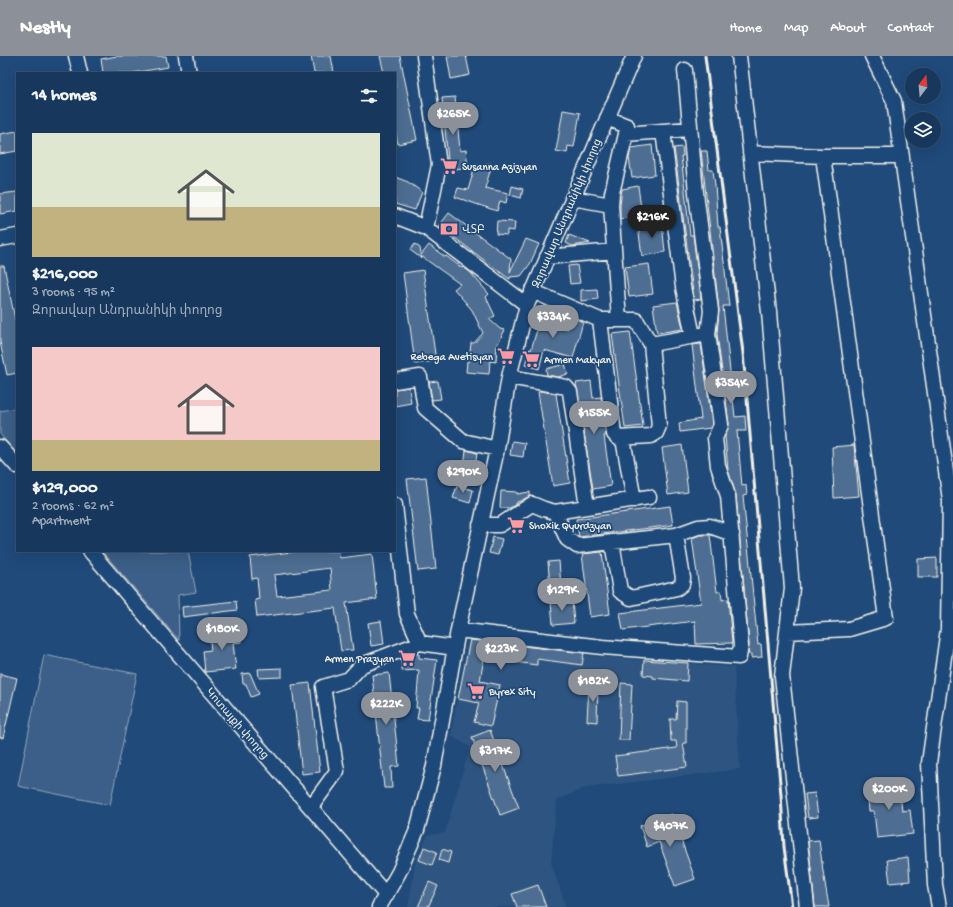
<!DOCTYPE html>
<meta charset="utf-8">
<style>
:root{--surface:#17385c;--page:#203f62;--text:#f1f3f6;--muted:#9eacbb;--line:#365272;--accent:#8c9099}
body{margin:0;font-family:"Gochi Hand","Noto Sans Armenian",sans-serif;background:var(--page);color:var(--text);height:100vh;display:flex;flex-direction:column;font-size:15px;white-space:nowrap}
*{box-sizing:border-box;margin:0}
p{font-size:13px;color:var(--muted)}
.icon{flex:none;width:22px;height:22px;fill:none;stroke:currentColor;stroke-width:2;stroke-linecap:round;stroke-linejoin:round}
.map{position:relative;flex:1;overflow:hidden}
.panel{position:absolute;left:16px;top:16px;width:380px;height:480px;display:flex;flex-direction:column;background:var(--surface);border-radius:0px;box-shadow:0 4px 16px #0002,0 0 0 1px var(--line)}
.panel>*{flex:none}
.needle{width:26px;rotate:16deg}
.buttons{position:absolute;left:905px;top:12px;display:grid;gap:8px}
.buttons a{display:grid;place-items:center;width:36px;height:36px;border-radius:50%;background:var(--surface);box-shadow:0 4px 16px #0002,0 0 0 1px var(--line);font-size:20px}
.price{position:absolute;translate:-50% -34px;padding:0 9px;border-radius:14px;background:var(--accent);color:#fff;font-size:13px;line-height:26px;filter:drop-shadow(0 1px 2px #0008)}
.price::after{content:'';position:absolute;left:50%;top:24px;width:12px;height:9px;margin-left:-6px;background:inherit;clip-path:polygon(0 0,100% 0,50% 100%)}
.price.on{background:#222;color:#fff}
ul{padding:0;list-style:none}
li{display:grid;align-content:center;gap:8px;height:212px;padding:0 16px}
li span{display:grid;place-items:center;height:124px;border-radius:0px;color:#555}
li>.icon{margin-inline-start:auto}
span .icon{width:72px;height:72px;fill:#fffc;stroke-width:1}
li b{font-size:17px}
h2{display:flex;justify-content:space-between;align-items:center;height:48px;padding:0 16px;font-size:17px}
header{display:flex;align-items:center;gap:24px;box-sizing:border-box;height:56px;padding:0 20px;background:var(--accent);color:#fff}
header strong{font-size:19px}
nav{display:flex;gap:22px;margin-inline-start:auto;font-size:14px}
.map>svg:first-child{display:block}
.built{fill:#2d5581}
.green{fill:#3a5f88;stroke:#97a8b8}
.building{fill:#4d6e92;stroke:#f4f1e8;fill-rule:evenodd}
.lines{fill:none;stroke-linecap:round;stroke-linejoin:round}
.minor-casing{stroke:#f4f1e8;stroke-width:17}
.minor{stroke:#1f4a7a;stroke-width:14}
.rail{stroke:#f4f1e8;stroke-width:3}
.labels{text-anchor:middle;stroke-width:3.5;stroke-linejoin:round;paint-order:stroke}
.poi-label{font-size:11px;fill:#f4f1e8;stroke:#1f4a7a;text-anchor:start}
.street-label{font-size:11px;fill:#f4f1e8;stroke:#1f4a7a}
</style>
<header>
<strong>Nestly</strong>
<nav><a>Home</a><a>Map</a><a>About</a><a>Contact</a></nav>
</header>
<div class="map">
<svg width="953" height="851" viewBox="0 0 953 851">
<rect width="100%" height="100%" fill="#1f4a7a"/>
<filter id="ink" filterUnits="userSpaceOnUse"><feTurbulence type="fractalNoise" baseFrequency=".025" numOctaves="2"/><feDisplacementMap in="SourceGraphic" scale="8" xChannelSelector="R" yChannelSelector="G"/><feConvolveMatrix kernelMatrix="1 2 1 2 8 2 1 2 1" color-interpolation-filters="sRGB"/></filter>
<g filter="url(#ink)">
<path class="built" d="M468 580 592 600 734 611 740 713 585 732 557 744 551 806 566 851H408L416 804 428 779 445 777 470 691 451 680Z"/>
<path class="green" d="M17 352V398L0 378V355Z
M102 495H188L196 536 178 539 179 584Z
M44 599 137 618 110 749 18 730Z"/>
<path class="building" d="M117 0H166L168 11 132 17H103L101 3Z
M311 0H331L334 17H314Z
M380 0H400L417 84 398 88 395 74V17H384Z
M447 0H466L470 19 451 23Z
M455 41 460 95 466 94 468 111 449 114 442 42Z
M563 54 580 57 574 91 568 90 567 97 556 95Z
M17 75V95L0 98V78Z
M652 89 655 119 632 122 629 102 631 92Z
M682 91 683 100H681L690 179H693L701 243 694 244 674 92Z
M701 95H707L709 114H713L715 129 718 171H720L729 250H723L735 361 745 360 746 375H737L742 430 746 429 747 439 743 440 758 589 761 588 762 601 751 602V598H748L749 589 736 439 728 414 725 380 729 368 717 278 719 254Z
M490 107 491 112 485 132 508 137 506 147 500 145 497 155 455 141 458 132 468 134 475 110Z
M395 121 408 126 422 136 415 154 395 148Z
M512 130 523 133 521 142 510 139Z
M638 130 642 160 620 163V149L622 133Z
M17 136V155L0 158V138Z
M449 157 511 203 510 216 526 183 539 188 530 208 521 220 510 221V223L508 222 439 170Z
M497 165 515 166 514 175 507 174V179L496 178Z
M662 167 665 196 642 200 638 170Z
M569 179 590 187 572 190 566 187Z
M415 188 420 192 421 199 429 189 445 201 446 200 462 212 463 211 470 216 489 238 486 241 495 260 489 263 500 273 505 274 497 289 496 306 490 305 489 318 466 316 467 305H469L471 287H474L483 277 472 254 454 233 460 228 421 200 422 203 410 194Z
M649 208 653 238 629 241 625 211Z
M577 209 580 227 570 228 568 210Z
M0 210H4L17 273V317L7 319 0 286Z
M423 214 436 305 415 308 403 217Z
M597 233 598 243 581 245V234Z
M677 246 683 273 657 277 653 249Z
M544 250 555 254 551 268 568 273 571 261 583 266 573 302 544 294 539 313 525 309 529 293 531 294Z
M630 276 643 370 625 372 612 278Z
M701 288 712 368 710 372 680 376 679 367 701 363 692 289Z
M565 308 568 318 558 321 547 319 546 313Z
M438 325 441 343 432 344 429 326Z
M591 325 593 342 601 341 606 379 604 380 611 430 593 433 576 327Z
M409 331 411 347 395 350V333Z
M542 335 556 338 570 427 553 430 538 336Z
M512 385 525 387 523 401 510 399Z
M682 389 688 436 668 439 662 392Z
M854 389 859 440 834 442 832 391Z
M466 394 477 397 475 412 464 410Z
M426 421 436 513 418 515 407 423Z
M457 430 473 434 470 447 453 442Z
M501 435 517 436V438L530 436V440L520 445 517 446 516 448 510 452H500Z
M670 450 673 469 579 481 576 463Z
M700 479H710L717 536 721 535 722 544 728 543 732 587 696 588 695 565 623 574 620 557 701 547 692 482Z
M493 481 502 483 498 499 489 497Z
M300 495H339L340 502 372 498 377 543 346 547 353 594 341 595 335 552 257 561 255 544 259 543 257 522 252 523 250 501ZM330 512 332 534 277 540 274 519Z
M602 496 610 558 590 561 582 498Z
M937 502V521H918V503Z
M559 505 561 530 550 531 548 506Z
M572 544 574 567 553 569 551 546Z
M236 545 237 554 183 561 182 551Z
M381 565 384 588 371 590 368 567Z
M240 573 241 586 233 587 236 613 205 616 203 595 211 594 209 576Z
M470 584 584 597 582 609 537 603V609L484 602 480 625 500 629 491 670 474 666 479 647 458 643Z
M414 598H419V602L437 604 428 664 417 663 419 652H416L419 614 402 615 401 603Z
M644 604 688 607 687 625 653 622V620L643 619Z
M282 612V621L259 622 258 613Z
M250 617 259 638 251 641 246 628H243L242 618Z
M389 617 399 710 391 711 392 732H384L372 619Z
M0 618 17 622 3 682 0 681Z
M310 627 320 716 302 718 292 629Z
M621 627 632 628 629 684H619Z
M589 628H598L597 666 587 665Z
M677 645 686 646V687H683L687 711 618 720 615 700 677 692 676 685H671L670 663H676Z
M490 674 519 752 500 759 472 681Z
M899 728 902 755 910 754 913 778 877 782 874 755H869L867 731Z
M815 737 818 761 808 762 805 738Z
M672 758 695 823 675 830 659 786 647 791 640 770Z
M819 784 823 815 829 851H815L808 785Z
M424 791 437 796 432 809 419 804Z
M442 793 451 796 448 807 439 804Z
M908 801 910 825 890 827 887 804Z
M429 826 438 830 428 851H418Z
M538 829 546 851H517L512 838Z"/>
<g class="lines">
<g class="minor-casing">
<path id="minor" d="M76 0 80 17
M186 0 189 17
M424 0 439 109 426 172
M739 0 769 256 792 532 782 620 807 851
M872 0 894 45 950 444 948 573 929 707 935 829 939 851
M607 62 627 70 626 78 612 137 611 149 619 264
M663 75 690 73
M626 78 663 75 683 231 693 280
M750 97 823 100H902
M572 142 611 149
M395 160 426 172 527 249
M0 183 17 180
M547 201 614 195
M532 235 600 264H636L651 288 701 279
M600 264 614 378 618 382 651 380 656 377 659 370 651 288
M509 321 561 330 566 331 570 336 587 451
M395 325 420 321 425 352 463 385 497 393
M623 383 634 444
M0 391 17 410
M395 449 407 558 420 587 455 592
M555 456 567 483 577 490 676 479 698 471 710 470 732 478
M480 469H500L532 448 544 453 555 456 649 441
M612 486 620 535 631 542 677 532 682 528 683 522 676 479
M90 495 386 839
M458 574 602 591 739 601 741 590 728 440 718 410 715 382 721 369 708 278 711 255 696 137 685 14
M787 576 849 573 886 562 823 100
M311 751 337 715 323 631 349 623 362 609 420 587
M379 851 399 816 417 774 434 710 458 574 497 393 509 321 527 249 634 0"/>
</g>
<use href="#minor" class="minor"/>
<path class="rail" d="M705 0 743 297 781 739 784 791 792 851"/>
</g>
</g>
<defs>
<g id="supermarket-bare" transform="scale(1.38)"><path d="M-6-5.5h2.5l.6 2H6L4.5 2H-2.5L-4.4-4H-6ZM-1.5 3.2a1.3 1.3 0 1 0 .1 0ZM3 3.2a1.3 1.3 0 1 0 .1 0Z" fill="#ff9aa2" stroke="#1f4a7a" stroke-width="2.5" paint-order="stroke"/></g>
<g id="bank-bare" transform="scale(1.38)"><path d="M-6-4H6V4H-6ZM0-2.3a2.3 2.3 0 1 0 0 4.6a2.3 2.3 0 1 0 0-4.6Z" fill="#ff9aa2" stroke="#1f4a7a" stroke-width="2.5" paint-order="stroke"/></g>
</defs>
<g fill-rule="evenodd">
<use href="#supermarket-bare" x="449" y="110"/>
<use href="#bank-bare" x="449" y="173"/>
<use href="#supermarket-bare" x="506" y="300"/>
<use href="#supermarket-bare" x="531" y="303"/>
<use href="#supermarket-bare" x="516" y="469"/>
<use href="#supermarket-bare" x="407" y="602"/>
<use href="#supermarket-bare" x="476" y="635"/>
</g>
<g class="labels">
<g class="poi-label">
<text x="462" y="114">Susanna Azizyan</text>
<text x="462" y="177">ՎՏԲ</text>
<text x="493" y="304" text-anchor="end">Rebega Avetisyan</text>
<text x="544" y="307">Armen Makyan</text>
<text x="529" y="473">Shoxik Qyurdzyan</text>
<text x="394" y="606" text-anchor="end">Armen Prazyan</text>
<text x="489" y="639">Byrex Sity</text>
</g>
<g class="street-label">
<text transform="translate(566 157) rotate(-67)" y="4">Զորավար Անդրանիկի փողոց</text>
<text transform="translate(238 667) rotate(49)" y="4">Կոտայքի փողոց</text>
</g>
</g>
</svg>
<div class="buttons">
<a><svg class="needle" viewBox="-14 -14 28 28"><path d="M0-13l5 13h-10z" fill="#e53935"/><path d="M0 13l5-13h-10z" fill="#9eacbb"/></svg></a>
<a><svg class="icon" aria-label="layers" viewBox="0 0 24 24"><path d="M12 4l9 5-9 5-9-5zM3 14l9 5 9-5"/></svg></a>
</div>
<b class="price" style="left:453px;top:80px">$265K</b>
<b class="price on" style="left:652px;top:183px">$216K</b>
<b class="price" style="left:553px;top:283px">$334K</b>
<b class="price" style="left:731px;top:349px">$354K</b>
<b class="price" style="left:594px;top:379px">$155K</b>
<b class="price" style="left:463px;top:438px">$290K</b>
<b class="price" style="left:562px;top:556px">$129K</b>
<b class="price" style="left:222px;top:595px">$180K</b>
<b class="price" style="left:501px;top:615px">$223K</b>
<b class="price" style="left:593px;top:647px">$182K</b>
<b class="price" style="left:386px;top:670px">$222K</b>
<b class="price" style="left:495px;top:717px">$317K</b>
<b class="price" style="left:889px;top:755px">$200K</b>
<b class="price" style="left:670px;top:792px">$407K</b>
<section class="panel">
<h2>14 homes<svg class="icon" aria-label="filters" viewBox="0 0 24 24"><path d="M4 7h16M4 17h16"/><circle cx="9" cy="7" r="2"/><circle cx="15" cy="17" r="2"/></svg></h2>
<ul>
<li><span style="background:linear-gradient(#dfe7d0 60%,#c2b280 0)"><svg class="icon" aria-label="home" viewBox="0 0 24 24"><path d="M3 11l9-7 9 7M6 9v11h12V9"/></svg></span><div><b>$216,000</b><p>3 rooms · 95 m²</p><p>Զորավար Անդրանիկի փողոց</p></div></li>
<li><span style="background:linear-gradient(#f6c9c9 75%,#c2b280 0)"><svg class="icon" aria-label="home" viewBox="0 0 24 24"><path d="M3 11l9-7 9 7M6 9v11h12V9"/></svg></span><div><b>$129,000</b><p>2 rooms · 62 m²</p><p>Apartment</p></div></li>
</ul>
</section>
</div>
